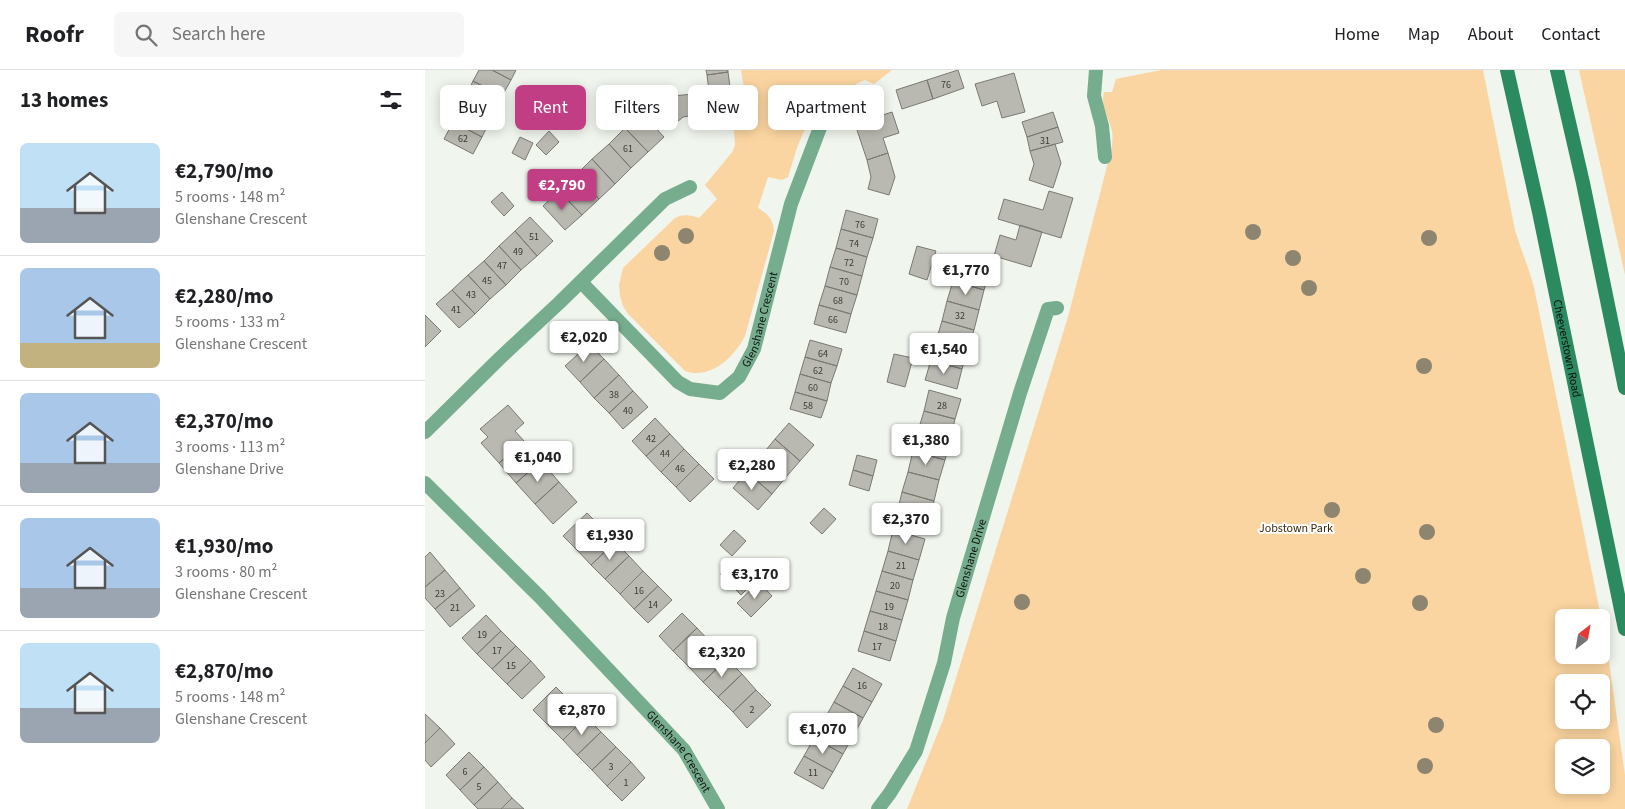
<!DOCTYPE html>
<meta charset="utf-8">
<style>
:root{--surface:#fff;--page:#f6f6f6;--text:#202124;--muted:#757577;--line:#e0e0e0;--accent:#c23e84}
body{margin:0;font-family:"Source Sans 3",sans-serif;background:var(--page);color:var(--text);height:100vh;display:flex;flex-direction:column;font-size:19px;white-space:nowrap}
*{box-sizing:border-box;margin:0}
p{font-size:16px;color:var(--muted)}
.icon{flex:none;width:28px;height:28px;fill:none;stroke:currentColor;stroke-width:2;stroke-linecap:round;stroke-linejoin:round}
.map{position:relative;flex:1;overflow:hidden}
.details{display:flex;flex-direction:column;background:var(--surface);width:425px}
.details>*{flex:none}
.top-card{position:absolute;left:15px;top:15px;width:475px;height:45px;display:flex;gap:10px}
.needle{width:32px;rotate:31deg}
.tools{position:absolute;left:1130px;top:539px;display:grid;gap:10px}
.tools a{display:grid;place-items:center;width:55px;height:55px;border-radius:8px;background:var(--surface);box-shadow:0 2px 12px #0003;font-size:25px}
.price{position:absolute;translate:-50% -42px;padding:0 11px;border-radius:5px;background:#fff;color:#222;font-size:16px;line-height:32px;filter:drop-shadow(0 1px 2px #0008)}
.price::after{content:'';position:absolute;left:50%;top:30px;width:15px;height:11px;margin-left:-8px;background:inherit;clip-path:polygon(0 0,100% 0,50% 100%)}
.price.on{background:var(--accent);color:#fff}
ul{padding:0;list-style:none}
li{display:flex;align-items:center;gap:15px;height:125px;padding:0 20px}
li+li{border-top:1px solid var(--line)}
li span{display:grid;place-items:center;flex:none;width:140px;height:100px;border-radius:8px;color:#555}
li>.icon{margin-inline-start:auto}
span .icon{width:60px;height:60px;fill:#fffc;stroke-width:1}
li b{font-size:21px}
h2{display:flex;justify-content:space-between;align-items:center;height:60px;padding:0 20px;font-size:21px}
.tag{padding:0 18px;border-radius:8px;background:var(--surface);box-shadow:0 2px 12px #0003;font-size:18px;line-height:45px}
.tag.on{background:var(--accent);color:#fff}
header{display:flex;align-items:center;gap:30px;box-sizing:border-box;height:70px;padding:0 25px;background:var(--surface);border-bottom:1px solid var(--line)}
header strong{font-size:24px}
nav{display:flex;gap:28px;margin-inline-start:auto;font-size:18px}
.search{width:350px;height:45px;background:var(--page);display:flex;align-items:center;gap:12px;box-sizing:border-box;padding:0 18px;border-radius:8px;color:var(--muted);font-size:19px}
main{display:flex;flex:1;min-height:0}
.map>svg:first-child{display:block}
.green{fill:#fbd5a1;fill-rule:evenodd}
.building{fill:#b9b9b1;stroke:#7a7a73}
.lines{fill:none;stroke-linecap:round;stroke-linejoin:round}
.minor{stroke:#76ad8f;stroke-width:14}
.secondary{stroke:#2b8a5f;stroke-width:14}
.tree{fill:#8d8570}
.labels{text-anchor:middle;stroke-width:4;stroke-linejoin:round;paint-order:stroke}
.number-label{font-size:10px;fill:#3a3b38}
.street-label{font-size:12px;fill:#10110f;stroke:#fff}
.park-label{font-size:12px;fill:#3c2909;stroke:#fff}
</style>
<header>
<strong>Roofr</strong>
<div class="search"><svg class="icon" aria-label="search" viewBox="0 0 24 24"><circle cx="10" cy="10" r="6"/><path d="M15 15l6 6"/></svg>Search here</div>
<nav><a>Home</a><a>Map</a><a>About</a><a>Contact</a></nav>
</header>
<main>
<section class="details">
<h2>13 homes<svg class="icon" aria-label="filters" viewBox="0 0 24 24"><path d="M4 7h16M4 17h16"/><circle cx="9" cy="7" r="2"/><circle cx="15" cy="17" r="2"/></svg></h2>
<ul>
<li><span style="background:linear-gradient(#bfe0f5 65%,#9aa5b1 0)"><svg class="icon" aria-label="home" viewBox="0 0 24 24"><path d="M3 11l9-7 9 7M6 9v11h12V9"/></svg></span><div><b>€2,790/mo</b><p>5 rooms · 148 m²</p><p>Glenshane Crescent</p></div></li>
<li><span style="background:linear-gradient(#a9c7e8 75%,#c2b280 0)"><svg class="icon" aria-label="home" viewBox="0 0 24 24"><path d="M3 11l9-7 9 7M6 9v11h12V9"/></svg></span><div><b>€2,280/mo</b><p>5 rooms · 133 m²</p><p>Glenshane Crescent</p></div></li>
<li><span style="background:linear-gradient(#a9c7e8 70%,#9aa5b1 0)"><svg class="icon" aria-label="home" viewBox="0 0 24 24"><path d="M3 11l9-7 9 7M6 9v11h12V9"/></svg></span><div><b>€2,370/mo</b><p>3 rooms · 113 m²</p><p>Glenshane Drive</p></div></li>
<li><span style="background:linear-gradient(#a9c7e8 70%,#9aa5b1 0)"><svg class="icon" aria-label="home" viewBox="0 0 24 24"><path d="M3 11l9-7 9 7M6 9v11h12V9"/></svg></span><div><b>€1,930/mo</b><p>3 rooms · 80 m²</p><p>Glenshane Crescent</p></div></li>
<li><span style="background:linear-gradient(#bfe0f5 65%,#9aa5b1 0)"><svg class="icon" aria-label="home" viewBox="0 0 24 24"><path d="M3 11l9-7 9 7M6 9v11h12V9"/></svg></span><div><b>€2,870/mo</b><p>5 rooms · 148 m²</p><p>Glenshane Crescent</p></div></li>
</ul>
</section>
<div class="map">
<svg width="1200" height="739" viewBox="0 0 1200 739">
<rect width="100%" height="100%" fill="#f0f5ed"/>
<path class="green" d="M316 0H467L449 14 440 10 431 14 419 25 396 39 386 52 378 63 372 78 363 107 357 110 343 107 333 138C343 144 348 149 349 161L320 266C309 287 286 310 260 301L203 244 198 236 195 226 194 215 198 198 250 148C258 144 265 145 274 148L292 129 280 115 308 81 310 74 309 61C324 38 320 26 316 0Z
M736 0H1058L1090 160C1096 180 1104 198 1109 217L1176 547 1139 548V585H1176V550L1182 578 1200 705V739H482L518 650 643 247 687 77C687 72 688 66 687 61 684 48 675 36 679 22H687L691 9ZM1139 612H1176V650H1139ZM1139 678H1176V715H1139Z
M1154 0H1200V205Z"/>
<path class="building" d="M54 0H67L86 10 77 26 48 11Z
M67 0H91L86 10Z
M281 0H303V2L282 5Z
M533 0 539 18 508 29 502 10Z
M303 2 308 40 271 45 268 24 284 21 282 5Z
M589 3 600 42 577 48 572 31 557 36 550 14Z
M502 10 508 29 477 39 471 20Z
M48 11 77 26 67 46 38 32Z
M132 21 145 28 135 45 122 37Z
M268 24 271 45 258 47 245 58 231 41 248 26Z
M38 32 67 46 57 67 28 52Z
M467 42 474 63 458 68 463 83 442 90 430 54Z
M628 42 633 57 602 67 597 52Z
M217 43 239 67 223 82 200 58Z
M28 52 57 67 48 84 19 69Z
M633 57 638 72 605 81 602 67Z
M200 58 223 82 206 98 184 74Z
M124 61 134 72 121 85 111 75Z
M95 67 108 73 100 90 87 83Z
M184 74 206 98 190 114 167 89Z
M630 74 636 93 628 118 604 110 609 94 605 81Z
M463 83 470 107 464 125 443 119 446 107 442 90Z
M167 89 190 114 174 129 151 105Z
M151 105 174 129 157 145 134 121Z
M134 121 157 145 140 160 118 136Z
M624 121 648 128 636 168 573 149 579 129 618 140Z
M77 122 89 136 79 146 66 132Z
M421 140 453 149 448 168 416 159Z
M105 147 128 171 112 186 90 161Z
M595 155 617 162 606 197 569 186 575 165 591 170Z
M416 159 448 168 442 187 411 178Z
M90 161 112 186 96 200 74 176Z
M74 176 96 200 81 215 59 191Z
M492 176 511 181 502 210 484 204Z
M411 178 442 187 437 206 405 197Z
M59 191 81 215 65 229 43 205Z
M534 192 565 201 559 220 528 211Z
M405 197 437 206 432 225 400 216Z
M43 205 65 229 50 244 27 220Z
M528 211 559 220 554 240 522 231Z
M400 216 432 225 426 244 394 235Z
M27 220 50 244 34 258 11 234Z
M522 231 554 240 549 260 517 251Z
M394 235 426 244 421 263 389 254Z
M0 245 16 261 0 277Z
M517 251 549 260 543 279 511 271Z
M385 270 417 279 412 296 380 287Z
M511 271 543 279 537 299 506 290Z
M164 274 179 289 155 312 140 296Z
M469 284 488 288 480 317 462 312Z
M380 287 412 296 406 313 375 304Z
M179 289 194 305 169 328 155 312Z
M506 290 537 299 532 319 500 310Z
M375 304 406 313 402 331 370 322Z
M194 305 208 321 184 343 169 328Z
M504 320 536 329 530 349 499 341Z
M208 321 223 337 198 359 184 343Z
M370 322 402 331 396 348 365 339Z
M83 335 99 353 90 361 99 371 74 393 56 373 63 367 55 359Z
M499 341 530 349 525 370 493 361Z
M230 348 245 364 221 386 207 371Z
M364 353 389 375 375 391 350 369Z
M493 361 525 370 520 390 488 381Z
M245 364 259 379 236 402 221 386Z
M350 369 375 391 361 407 336 386Z
M99 371 116 391 91 413 74 393Z
M259 379 274 394 251 417 236 402Z
M488 381 520 390 514 410 483 402Z
M432 385 452 390 448 406 428 400Z
M336 386 361 407 347 424 322 402Z
M116 391 134 412 110 434 91 413Z
M274 394 289 409 265 432 251 417Z
M428 400 448 406 444 421 424 415Z
M322 402 347 424 333 440 308 418Z
M483 402 514 410 509 431 477 422Z
M134 412 152 432 128 454 110 434Z
M477 422 509 431 504 451 472 443Z
M399 438 411 449 397 464 385 453Z
M162 443 176 457 152 480 138 466Z
M176 457 190 472 166 495 152 480Z
M309 460 321 471 307 486 295 475Z
M468 460 500 469 494 490 463 481Z
M190 472 204 486 180 509 166 495Z
M463 481 494 490 488 510 457 501Z
M5 482 20 500 0 517V487Z
M204 486 218 501 195 524 180 509Z
M309 490 330 511 316 525 295 504Z
M20 500 35 518 10 539 0 528V517Z
M218 501 233 516 209 539 195 524Z
M457 501 488 510 483 530 451 521Z
M334 512 347 526 326 547 312 533Z
M233 516 247 530 223 553 209 539Z
M35 518 50 536 25 557 10 539Z
M451 521 483 530 477 550 445 541Z
M445 541 477 550 471 571 439 561Z
M257 543 272 558 248 581 234 566Z
M61 545 76 561 52 584 37 568Z
M272 558 287 574 263 596 248 581Z
M76 561 91 576 67 599 52 584Z
M439 561 471 571 465 591 433 581Z
M287 574 302 589 278 612 263 596Z
M91 576 106 591 82 614 67 599Z
M302 589 317 604 293 627 278 612Z
M106 591 120 607 97 629 82 614Z
M428 598 457 614 447 632 418 616Z
M317 604 331 620 308 642 293 627Z
M418 616 447 632 438 648 409 632Z
M131 617 146 632 123 655 108 640Z
M331 620 346 635 322 658 308 642Z
M146 632 161 647 138 670 123 655Z
M409 632 438 648 428 666 399 650Z
M0 644 15 658 0 673Z
M161 647 176 662 152 685 138 670Z
M399 650 428 666 418 684 389 668Z
M15 658 30 674 6 697 0 690V673Z
M176 662 191 677 167 700 152 685Z
M389 668 418 684 408 702 379 686Z
M191 677 206 692 182 716 167 700Z
M44 682 59 697 35 720 21 705Z
M379 686 408 702 398 719 369 703Z
M206 692 220 708 197 731 182 716Z
M59 697 73 712 49 735 35 720Z
M73 712 87 728 76 739H53L49 735Z
M87 728 99 739H76Z"/>
<g class="lines">
<g class="minor">
<path d="M671 0 669 26 677 56 680 87"/>
<path id="s1" d="M156 212 253 312 265 319 295 323 314 307 329 279 366 134 396 55 404 44 425 29 436 26 450 25"/>
<path d="M0 362 75 288 134 233 240 129 265 117"/>
<path id="s2" d="M0 413 115 527 259 680 293 739"/>
<path id="s3" d="M453 739 465 723 491 681 519 593 528 548 595 323 623 239 632 238"/>
</g>
<g class="secondary">
<path id="s4" d="M1082 0 1114 142 1200 559"/>
<path d="M1132 0 1158 113 1200 318"/>
</g>
</g>
<g class="tree">
<circle cx="828" cy="162" r="8"/>
<circle cx="261" cy="166" r="8"/>
<circle cx="1004" cy="168" r="8"/>
<circle cx="237" cy="183" r="8"/>
<circle cx="868" cy="188" r="8"/>
<circle cx="884" cy="218" r="8"/>
<circle cx="999" cy="296" r="8"/>
<circle cx="907" cy="440" r="8"/>
<circle cx="1002" cy="462" r="8"/>
<circle cx="938" cy="506" r="8"/>
<circle cx="597" cy="532" r="8"/>
<circle cx="995" cy="533" r="8"/>
<circle cx="1011" cy="655" r="8"/>
<circle cx="1000" cy="696" r="8"/>
</g>
<g class="labels">
<g class="number-label">
<text x="521" y="18">76</text>
<text x="38" y="72">62</text>
<text x="620" y="74">31</text>
<text x="203" y="82">61</text>
<text x="435" y="158">76</text>
<text x="109" y="170">51</text>
<text x="429" y="177">74</text>
<text x="93" y="185">49</text>
<text x="424" y="196">72</text>
<text x="77" y="199">47</text>
<text x="62" y="214">45</text>
<text x="419" y="215">70</text>
<text x="46" y="228">43</text>
<text x="413" y="234">68</text>
<text x="31" y="243">41</text>
<text x="535" y="249">32</text>
<text x="408" y="253">66</text>
<text x="398" y="287">64</text>
<text x="393" y="304">62</text>
<text x="388" y="321">60</text>
<text x="189" y="328">38</text>
<text x="383" y="339">58</text>
<text x="517" y="339">28</text>
<text x="203" y="344">40</text>
<text x="226" y="372">42</text>
<text x="240" y="387">44</text>
<text x="255" y="402">46</text>
<text x="476" y="499">21</text>
<text x="470" y="519">20</text>
<text x="214" y="524">16</text>
<text x="15" y="527">23</text>
<text x="228" y="538">14</text>
<text x="464" y="540">19</text>
<text x="30" y="541">21</text>
<text x="458" y="560">18</text>
<text x="57" y="568">19</text>
<text x="452" y="580">17</text>
<text x="72" y="584">17</text>
<text x="86" y="599">15</text>
<text x="437" y="619">16</text>
<text x="327" y="643">2</text>
<text x="186" y="700">3</text>
<text x="40" y="705">6</text>
<text x="388" y="706">11</text>
<text x="201" y="716">1</text>
<text x="54" y="720">5</text>
</g>
<g class="street-label">
<text dy="4" stroke="none"><textPath href="#s1" startOffset="270">Glenshane Crescent</textPath></text>
<text dy="4" stroke="none"><textPath href="#s4" startOffset="285">Cheeverstown Road</textPath></text>
<text dy="4" stroke="none"><textPath href="#s3" startOffset="270">Glenshane Drive</textPath></text>
<text dy="4" stroke="none"><textPath href="#s2" startOffset="370">Glenshane Crescent</textPath></text>
</g>
<g class="park-label">
<text x="871" y="462">Jobstown Park</text>
</g>
</g>
</svg>
<div class="tools">
<a><svg class="needle" viewBox="-14 -14 28 28"><path d="M0-13l5 13h-10z" fill="#e53935"/><path d="M0 13l5-13h-10z" fill="#757577"/></svg></a>
<a><svg class="icon" aria-label="locate" viewBox="0 0 24 24"><circle cx="12" cy="12" r="6"/><path d="M12 2v4M12 18v4M2 12h4M18 12h4"/></svg></a>
<a><svg class="icon" aria-label="layers" viewBox="0 0 24 24"><path d="M12 4l9 5-9 5-9-5zM3 14l9 5 9-5"/></svg></a>
</div>
<b class="price on" style="left:137px;top:141px">€2,790</b>
<b class="price" style="left:541px;top:226px">€1,770</b>
<b class="price" style="left:159px;top:293px">€2,020</b>
<b class="price" style="left:519px;top:305px">€1,540</b>
<b class="price" style="left:501px;top:396px">€1,380</b>
<b class="price" style="left:113px;top:413px">€1,040</b>
<b class="price" style="left:327px;top:421px">€2,280</b>
<b class="price" style="left:481px;top:475px">€2,370</b>
<b class="price" style="left:185px;top:491px">€1,930</b>
<b class="price" style="left:330px;top:530px">€3,170</b>
<b class="price" style="left:297px;top:608px">€2,320</b>
<b class="price" style="left:157px;top:666px">€2,870</b>
<b class="price" style="left:398px;top:685px">€1,070</b>
<div class="top-card">
<a class="tag">Buy</a>
<a class="tag on">Rent</a>
<a class="tag">Filters</a>
<a class="tag">New</a>
<a class="tag">Apartment</a>
</div>
</div>
</main>
